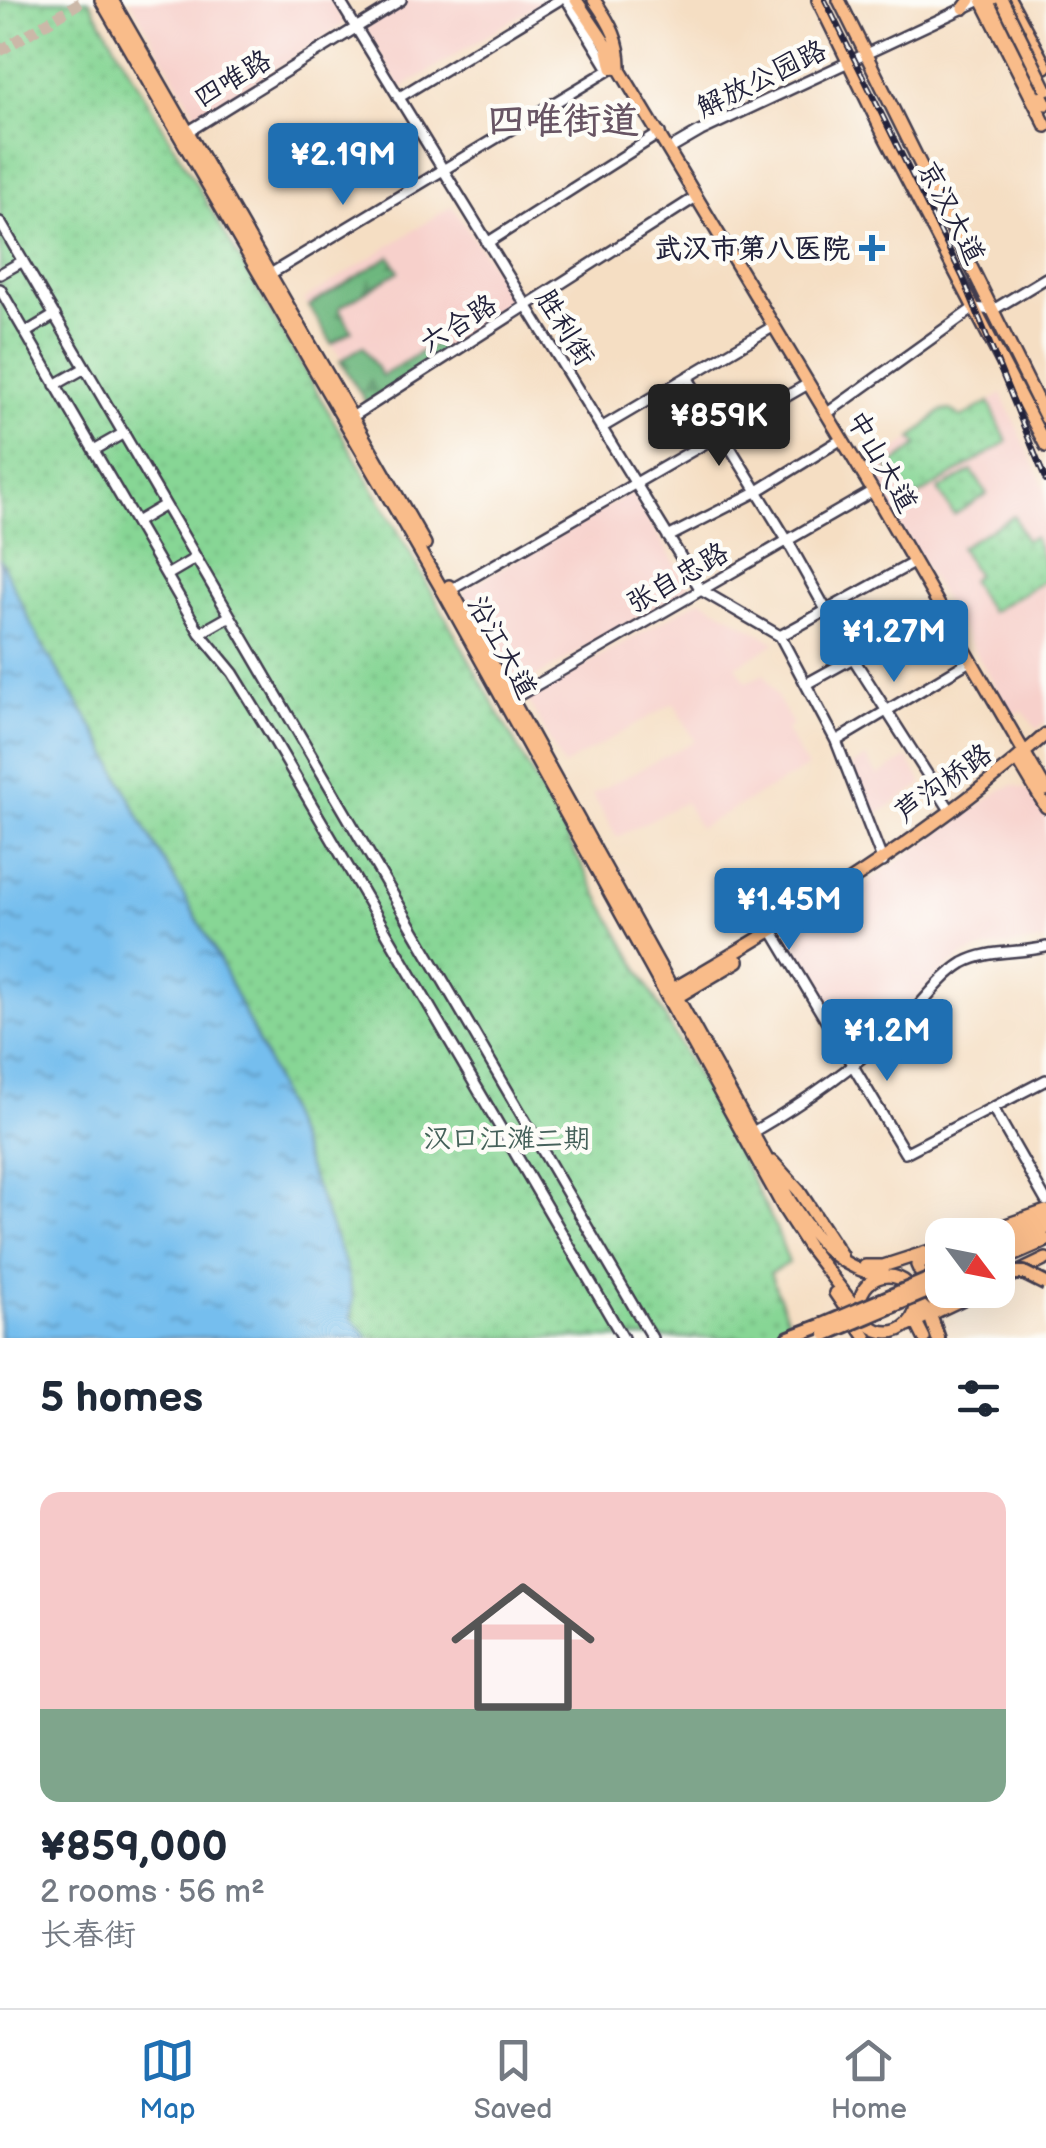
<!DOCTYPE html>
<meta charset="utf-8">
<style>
:root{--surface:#fff;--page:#f2f2f3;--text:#1f2937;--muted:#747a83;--line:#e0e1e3;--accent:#1f6fb2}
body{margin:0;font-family:"Balsamiq Sans","LXGW WenKai TC",sans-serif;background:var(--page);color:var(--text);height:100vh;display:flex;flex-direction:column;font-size:38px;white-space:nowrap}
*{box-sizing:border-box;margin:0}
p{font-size:32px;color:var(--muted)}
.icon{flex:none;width:55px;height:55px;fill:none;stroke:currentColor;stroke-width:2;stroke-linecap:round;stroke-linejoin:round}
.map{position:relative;height:1338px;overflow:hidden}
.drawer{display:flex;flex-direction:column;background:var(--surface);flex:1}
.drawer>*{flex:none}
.needle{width:65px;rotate:122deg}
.fabs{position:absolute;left:925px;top:1218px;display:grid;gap:20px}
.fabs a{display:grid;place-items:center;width:90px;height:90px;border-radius:20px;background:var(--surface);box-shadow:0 10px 40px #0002;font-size:50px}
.price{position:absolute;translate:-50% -85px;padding:0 22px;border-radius:10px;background:var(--accent);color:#fff;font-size:32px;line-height:65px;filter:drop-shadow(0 2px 5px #0008)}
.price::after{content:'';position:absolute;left:50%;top:60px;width:30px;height:22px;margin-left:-15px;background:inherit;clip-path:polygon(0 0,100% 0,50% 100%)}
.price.selected{background:#222;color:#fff}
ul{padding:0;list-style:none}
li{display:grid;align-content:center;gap:20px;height:530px;padding:0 40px}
li span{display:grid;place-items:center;height:310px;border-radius:20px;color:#555}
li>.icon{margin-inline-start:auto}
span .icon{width:180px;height:180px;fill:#fffc;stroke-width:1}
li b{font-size:42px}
h2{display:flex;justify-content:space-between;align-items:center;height:120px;padding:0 40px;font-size:42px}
.dock{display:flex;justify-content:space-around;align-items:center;height:140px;border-top:2px solid var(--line);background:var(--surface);font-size:28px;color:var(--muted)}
.dock a{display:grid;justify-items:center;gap:5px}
.dock .selected{color:var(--accent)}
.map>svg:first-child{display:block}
.built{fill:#f7d0cb}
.forest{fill:url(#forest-firs);stroke:#486c5c;stroke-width:2.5}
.park{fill:url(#park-dots);stroke:#547c68;stroke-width:2.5}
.water{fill:url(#water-ripples);stroke:#4c7094;stroke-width:2.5}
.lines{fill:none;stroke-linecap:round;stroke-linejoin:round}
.major-tunnel{stroke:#cbb8a8;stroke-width:11;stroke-dasharray:11 5.5;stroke-linecap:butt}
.minor-casing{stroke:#423e4f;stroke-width:14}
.major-casing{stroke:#423e4f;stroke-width:16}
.highway-casing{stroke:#423e4f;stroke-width:18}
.minor{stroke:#fff;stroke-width:9}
.major{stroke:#f9bc8a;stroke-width:11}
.highway{stroke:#f9bc8a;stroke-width:12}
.rail-casing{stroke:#22223b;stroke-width:6}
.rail{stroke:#fdfcf7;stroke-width:2.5;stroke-dasharray:8;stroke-linecap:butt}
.major-bridge-casing{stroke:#423e4f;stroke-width:16;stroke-linecap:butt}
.highway-bridge-casing{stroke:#423e4f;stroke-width:18;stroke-linecap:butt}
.major-bridge{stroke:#f9bc8a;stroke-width:11}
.highway-bridge{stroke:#f9bc8a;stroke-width:12}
.poi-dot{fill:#1f6fb2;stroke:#fdfcf7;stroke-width:4}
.labels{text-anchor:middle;stroke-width:9;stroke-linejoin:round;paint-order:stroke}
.street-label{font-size:28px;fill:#22223b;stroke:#fdfcf7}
.poi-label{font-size:28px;font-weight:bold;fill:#22223b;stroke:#fdfcf7;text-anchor:end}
.park-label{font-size:28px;fill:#45615a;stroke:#fdfcf7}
.district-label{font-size:38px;font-weight:bold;fill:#685564;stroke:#fdfcf7}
</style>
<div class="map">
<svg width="1046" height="1338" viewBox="0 0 1046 1338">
<defs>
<pattern id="forest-firs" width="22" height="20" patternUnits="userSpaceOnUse" patternTransform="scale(2.5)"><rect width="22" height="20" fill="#6db77e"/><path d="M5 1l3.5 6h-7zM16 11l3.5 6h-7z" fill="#599468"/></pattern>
<pattern id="park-dots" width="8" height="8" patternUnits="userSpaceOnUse" patternTransform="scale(2.5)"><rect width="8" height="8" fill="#87d695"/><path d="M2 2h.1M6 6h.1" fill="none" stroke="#74b781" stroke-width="1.8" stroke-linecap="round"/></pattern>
<pattern id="water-ripples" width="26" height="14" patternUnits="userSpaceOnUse" patternTransform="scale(2.5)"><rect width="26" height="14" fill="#75beee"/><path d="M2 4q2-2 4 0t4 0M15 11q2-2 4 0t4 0" fill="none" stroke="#609ac2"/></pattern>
</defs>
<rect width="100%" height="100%" fill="#fdfcf7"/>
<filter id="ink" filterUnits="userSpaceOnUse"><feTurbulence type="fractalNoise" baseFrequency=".01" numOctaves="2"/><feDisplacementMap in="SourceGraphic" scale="20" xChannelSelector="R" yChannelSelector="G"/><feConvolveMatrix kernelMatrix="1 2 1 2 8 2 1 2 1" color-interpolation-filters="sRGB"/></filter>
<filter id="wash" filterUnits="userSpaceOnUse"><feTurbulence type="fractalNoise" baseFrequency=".0048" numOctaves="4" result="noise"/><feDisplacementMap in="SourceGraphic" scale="40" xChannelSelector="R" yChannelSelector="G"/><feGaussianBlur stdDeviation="2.25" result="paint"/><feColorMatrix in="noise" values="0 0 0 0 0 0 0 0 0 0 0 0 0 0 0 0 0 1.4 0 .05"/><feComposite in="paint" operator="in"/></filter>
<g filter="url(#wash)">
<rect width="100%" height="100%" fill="#f5dec3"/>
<path class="built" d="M130 0H331L345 24 198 118Z
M406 0H545L400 89 364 26Z
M452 206 518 304 367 400 304 300Z
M1002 394 1046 491V722L1037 730 1023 711 1012 714 867 471 912 438 941 411 951 410 961 418Z
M632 492 690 588 519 687 462 591Z
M701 599 776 643 736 666 746 682 764 674 793 725 786 730 807 768 699 828 685 802 617 837 592 794 695 741 674 703 563 766 527 698Z
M866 758 878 776 907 758 923 784 870 819 851 766Z
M1014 785 1029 790 1046 817V941L983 949 963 956 942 972 857 1058 786 938 1002 789Z"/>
<path class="forest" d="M390 256 399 271 339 308 352 331 332 344 309 306Z
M437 342 445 355 367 404 340 361 363 346 382 376Z"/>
<path class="park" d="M0 0H89L402 538 493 703 725 1127 776 1228 789 1263 770 1273 795 1338H368L352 1320 353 1298 346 1267 267 1061 213 947 145 828 102 742 39 640 0 559Z
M989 402 1007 442 910 501 888 468 918 445 912 438 941 411 951 410 961 418Z
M972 471 987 494 954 515 938 490Z
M1014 516 1025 540 1034 537 1046 566V580L990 612 970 580 976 574 960 547Z"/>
<path class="water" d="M0 559 39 640 102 742 145 828 213 947 267 1061 346 1267 353 1298 351 1317 368 1338H0Z"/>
</g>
<g filter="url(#ink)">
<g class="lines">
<path class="major-tunnel" d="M0 51 84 0"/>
<g class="minor-casing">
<path id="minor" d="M339 0 701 590 780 636 836 741 883 862
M567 0 609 69
M398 98 559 0
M189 131 401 0
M670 149 701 131 981 0
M0 222 652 1338
M487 243 660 133
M0 274 23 261
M267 276 614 67
M0 289 200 633 233 673 274 740 623 1338
M25 333 55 315
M687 377 787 540 853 658 950 810
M55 385 85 368
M826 414 974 308 993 310 1046 278
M349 419 696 197
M601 428 774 326
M94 450 124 433
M136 522 165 505
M668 537 756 492 842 439
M167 575 196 558
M447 592 808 384
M200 633 230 616
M780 636 913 563
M806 684 853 658
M507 702 873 491
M836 741 970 661
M773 932 905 1153 1046 1080
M993 1108 1046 1201
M751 1133C805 1102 856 1066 902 1023 922 1005 940 977 963 963 988 949 1018 954 1046 947"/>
</g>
<g class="major-casing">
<path id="major" d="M101 0 444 593 786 1212 808 1246 862 1316
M112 0 425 544
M576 0 607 46 612 68
M594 0C610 23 621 42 620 70L873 491 1046 790
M818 0 885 137 1046 446
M839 0 1046 418
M982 0 1046 126
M993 0 1046 104
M1010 0 1046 67
M964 8 970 0
M449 586 790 1201C815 1240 837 1269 885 1276
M1020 756 1021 765 1046 807
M666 993C796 918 933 834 1046 734
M672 1000 738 961
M773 1162 799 1191 841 1255
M977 1235 1046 1211
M930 1259 917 1265 938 1311
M865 1266H883L942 1247
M860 1304a28 28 0 1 1 56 0a28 28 0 1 1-56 0Z
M998 1282 1046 1259
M835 1293 866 1338
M913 1316 924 1338
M908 1325 982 1290"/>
</g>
<g class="highway-casing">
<path id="highway" d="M998 1241 1046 1217
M1012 1243 1046 1228
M998 1261 1046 1240
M916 1301 930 1315 938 1338
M789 1338 823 1325"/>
</g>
<use href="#minor" class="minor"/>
<use href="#major" class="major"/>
<use href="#highway" class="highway"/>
<g class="rail-casing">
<path id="rail" d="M825 0 963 278 1046 481"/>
</g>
<use href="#rail" class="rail"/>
<g class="major-bridge-casing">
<path id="major-bridge" d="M1002 0 1046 89"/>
</g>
<g class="highway-bridge-casing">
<path id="highway-bridge" d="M998 1273H1024L1046 1284
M823 1325 942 1274
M826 1334 942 1285"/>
</g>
<use href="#major-bridge" class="major-bridge"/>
<use href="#highway-bridge" class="highway-bridge"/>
</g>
</g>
<path class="poi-dot" d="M867 233h10v10h10v10h-10v10h-10v-10h-10v-10h10z"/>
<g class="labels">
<g class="street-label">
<text transform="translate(232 78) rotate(-31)" y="10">四唯路</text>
<text transform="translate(761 78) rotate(-26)" y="10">解放公园路</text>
<text transform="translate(952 212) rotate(62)" y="10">京汉大道</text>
<text transform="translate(458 323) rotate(-32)" y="10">六合路</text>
<text transform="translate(566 327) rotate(58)" y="10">胜利街</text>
<text transform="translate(883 461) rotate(60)" y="10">中山大道</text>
<text transform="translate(677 577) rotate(-30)" y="10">张自忠路</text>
<text transform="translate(503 647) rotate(61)" y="10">沿江大道</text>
<text transform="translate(943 782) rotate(-36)" y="10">芦沟桥路</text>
</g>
<g class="poi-label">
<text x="850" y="258">武汉市第八医院</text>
</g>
<g class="park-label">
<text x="507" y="1148">汉口江滩二期</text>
</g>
<g class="district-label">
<text x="563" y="133">四唯街道</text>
</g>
</g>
</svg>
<div class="fabs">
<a><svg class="needle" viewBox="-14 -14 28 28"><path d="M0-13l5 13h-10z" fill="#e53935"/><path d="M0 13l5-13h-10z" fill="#747a83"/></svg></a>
</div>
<b class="price" style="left:343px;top:208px">¥2.19M</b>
<b class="price selected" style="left:719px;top:469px">¥859K</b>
<b class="price" style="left:894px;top:685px">¥1.27M</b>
<b class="price" style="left:789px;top:953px">¥1.45M</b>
<b class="price" style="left:887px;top:1084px">¥1.2M</b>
</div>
<section class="drawer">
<h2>5 homes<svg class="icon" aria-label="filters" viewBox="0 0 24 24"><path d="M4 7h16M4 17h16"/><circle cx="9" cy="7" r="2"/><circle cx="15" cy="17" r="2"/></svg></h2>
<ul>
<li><span style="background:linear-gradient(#f6c9c9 70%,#7fa58c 0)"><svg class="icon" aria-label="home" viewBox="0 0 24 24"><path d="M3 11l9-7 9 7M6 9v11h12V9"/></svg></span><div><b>¥859,000</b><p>2 rooms · 56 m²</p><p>长春街</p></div></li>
</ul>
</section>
<nav class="dock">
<a class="selected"><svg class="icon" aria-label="map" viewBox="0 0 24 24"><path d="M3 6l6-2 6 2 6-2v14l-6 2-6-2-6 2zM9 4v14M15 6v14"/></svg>Map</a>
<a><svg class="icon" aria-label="saved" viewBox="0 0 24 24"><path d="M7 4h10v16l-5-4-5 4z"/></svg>Saved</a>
<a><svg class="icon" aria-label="home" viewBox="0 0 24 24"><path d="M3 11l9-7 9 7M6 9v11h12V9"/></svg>Home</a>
</nav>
